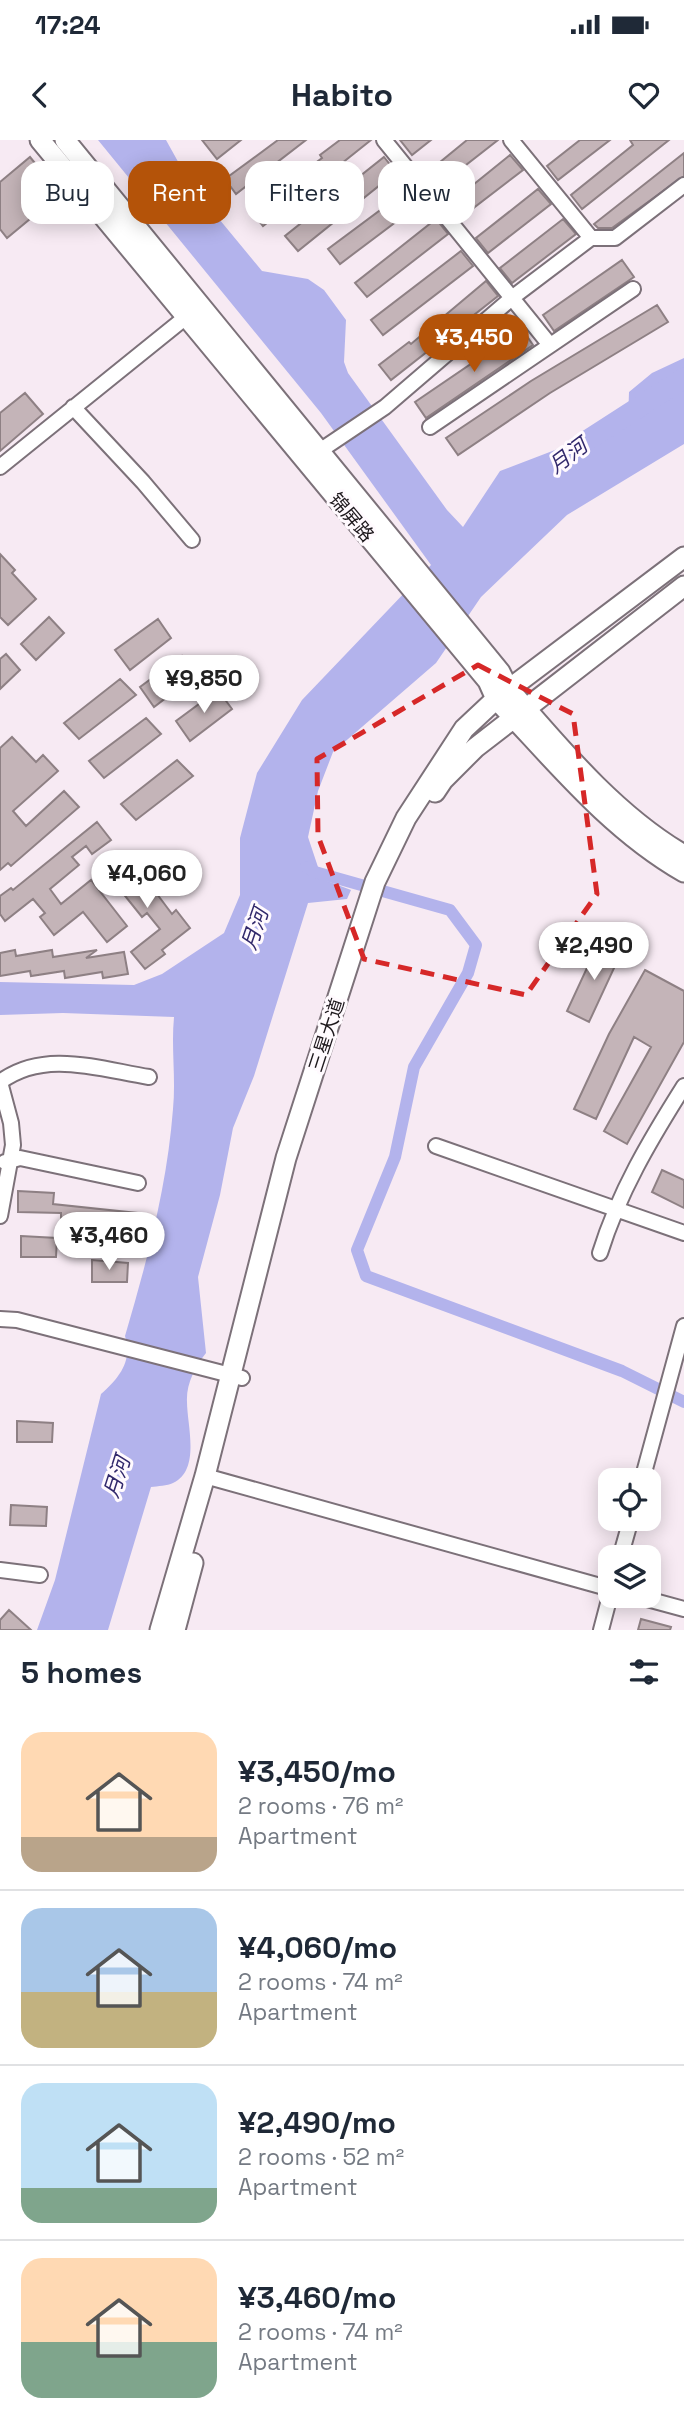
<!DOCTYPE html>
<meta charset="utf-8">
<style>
:root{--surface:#fff;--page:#f2f2f3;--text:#1f2937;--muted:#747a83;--line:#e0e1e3;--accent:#b45309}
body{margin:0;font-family:"Space Grotesk","Noto Sans SC",sans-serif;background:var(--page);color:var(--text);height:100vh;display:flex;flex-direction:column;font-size:26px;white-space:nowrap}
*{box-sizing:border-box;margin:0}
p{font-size:23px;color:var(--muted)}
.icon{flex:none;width:38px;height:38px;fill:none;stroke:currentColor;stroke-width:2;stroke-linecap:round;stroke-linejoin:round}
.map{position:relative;height:1490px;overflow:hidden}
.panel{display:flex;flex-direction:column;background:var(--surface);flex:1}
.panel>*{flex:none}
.hud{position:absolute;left:21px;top:21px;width:642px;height:63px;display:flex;gap:14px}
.tools{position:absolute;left:598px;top:1328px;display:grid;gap:14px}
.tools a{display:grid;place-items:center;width:63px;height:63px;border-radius:14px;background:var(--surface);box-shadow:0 4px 18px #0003;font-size:35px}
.price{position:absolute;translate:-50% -60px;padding:0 16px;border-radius:24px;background:#fff;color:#222;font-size:23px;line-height:46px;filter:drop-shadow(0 2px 4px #0008)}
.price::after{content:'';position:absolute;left:50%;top:42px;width:21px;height:16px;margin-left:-10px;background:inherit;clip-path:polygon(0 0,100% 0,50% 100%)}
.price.selected{background:var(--accent);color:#fff}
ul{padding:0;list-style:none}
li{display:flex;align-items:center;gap:21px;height:175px;padding:0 21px}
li+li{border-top:2px solid var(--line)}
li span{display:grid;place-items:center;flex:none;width:196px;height:140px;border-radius:21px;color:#555}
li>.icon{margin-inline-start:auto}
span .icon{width:84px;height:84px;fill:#fffc;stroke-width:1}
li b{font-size:30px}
h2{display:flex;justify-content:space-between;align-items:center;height:84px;padding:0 21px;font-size:30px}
.pill{padding:0 24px;border-radius:21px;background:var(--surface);box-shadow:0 4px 18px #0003;font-size:24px;line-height:63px}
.pill.selected{background:var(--accent);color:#fff}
.status{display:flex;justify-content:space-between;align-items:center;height:49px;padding:0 35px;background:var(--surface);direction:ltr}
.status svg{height:19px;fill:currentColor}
header{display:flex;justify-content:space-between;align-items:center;height:91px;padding:0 21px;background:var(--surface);font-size:32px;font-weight:700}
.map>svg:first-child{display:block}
.water{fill:#b3b3ec}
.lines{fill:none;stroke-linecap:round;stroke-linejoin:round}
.canal{stroke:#b3b3ec;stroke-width:12}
.river{stroke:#b3b3ec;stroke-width:21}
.building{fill:#c4b4b8;stroke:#8e8084;stroke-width:2}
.street-casing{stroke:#7c7179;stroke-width:18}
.secondary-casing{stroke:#7c7179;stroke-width:23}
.street{stroke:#fff;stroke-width:14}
.secondary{stroke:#fff;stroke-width:19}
.marked{fill:none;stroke:#d62828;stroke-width:5;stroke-dasharray:14 9;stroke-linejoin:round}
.labels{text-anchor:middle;stroke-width:6;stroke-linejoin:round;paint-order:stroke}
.street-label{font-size:19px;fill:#1d181c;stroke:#fffafe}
.water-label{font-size:21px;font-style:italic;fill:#32296c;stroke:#fffafe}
</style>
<div class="status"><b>17:24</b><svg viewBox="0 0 49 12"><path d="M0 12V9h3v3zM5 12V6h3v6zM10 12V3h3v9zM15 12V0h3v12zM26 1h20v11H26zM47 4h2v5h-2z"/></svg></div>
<header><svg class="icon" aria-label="back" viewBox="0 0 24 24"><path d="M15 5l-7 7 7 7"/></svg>Habito<svg class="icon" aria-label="heart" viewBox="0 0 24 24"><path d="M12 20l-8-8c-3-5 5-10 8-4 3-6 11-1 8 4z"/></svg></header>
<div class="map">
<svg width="684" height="1490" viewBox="0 0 684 1490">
<rect width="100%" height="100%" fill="#f7eaf3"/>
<path class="water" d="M98 0H166L191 45 262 131 308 139 324 150 346 180 344 222 348 233 447 370 463 387 500 331 628 282 629 252 652 233 684 218V304L567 375 481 457 436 523 333 612 318 651 308 697 322 739 351 750 347 759 308 763 254 936 233 988 220 1055 198 1137 206 1213C195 1227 186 1244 187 1262 187 1285 201 1330 173 1343 167 1346 158 1346 151 1347L108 1490H37L55 1440 101 1254C119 1238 133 1221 125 1196 147 1121 167 1047 173 969 176 938 171 908 174 877L63 873 0 875V842L134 845 162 834 224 793 240 755V698L257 633 302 560 431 425 321 273Z"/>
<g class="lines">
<path class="canal" d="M306 727 315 732 450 770 476 805 468 833 414 927 395 1017 357 1110 366 1136 622 1231 684 1262"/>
<path class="river" d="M577 307 684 238"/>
</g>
<path class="building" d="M202 0H241L217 19Z
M278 0H306L236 54 225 39Z
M340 0H371L263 86 251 71 322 18 320 15Z
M400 0H431L412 15Z
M467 0H498L439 46 428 32Z
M580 0H610L558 40 547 26Z
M630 0H669L582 69 571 55 633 5Z
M684 13V36L612 88H598L594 84Z
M510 15 523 30 463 76 452 62Z
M30 17 60 54 7 98 0 89V42Z
M384 17 396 32 298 111 285 96Z
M410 48 421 63 340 124 328 109Z
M538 49 551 64 488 113 476 98Z
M436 79 448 94 367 157 355 143Z
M563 79 576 94 512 143 500 128Z
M461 111 473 126 383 195 371 180Z
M622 120 634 137 554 191 543 175Z
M486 141 498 156 391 240 379 225 409 202 411 204Z
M657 165 668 182 550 253 458 315 446 298 531 241Z
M522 189 533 205 426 278 415 262Z
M25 253 43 274 0 311V273Z
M0 414 15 430 12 433 36 459 8 485 0 477Z
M49 477 64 493 36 520 21 504Z
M158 479 171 498 130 530 115 510Z
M6 514 20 530 0 549V519Z
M182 516 196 535 154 567 140 547Z
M120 539 136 555 79 599 64 583Z
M218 550 232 569 190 601 176 581Z
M146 578 161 594 104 638 89 621Z
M12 597 36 622 43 615 58 631 13 671 26 686 64 651 79 667 11 726 8 723 0 730V608Z
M177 620 193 636 136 680 121 664Z
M97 682 111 700 92 714 86 706 72 717 79 725 50 749 61 764 91 740 127 786 107 802 83 772 54 795 40 777 45 773 33 759 5 781 0 774V756L11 748 13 750Z
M127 714 172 774 176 770 190 788 162 810 165 814 145 829 131 812 160 789 147 773 142 777 105 731Z
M599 802 621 813 589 882 567 871Z
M15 810 16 816 52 810 53 817 97 810 86 818 124 812 128 834 103 838 102 832 65 838 64 831 31 836 30 831 0 836V813Z
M645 830 684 851V902L627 1004 604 991 651 907 634 897 596 979 574 969 609 894Z
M662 1030 684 1040V1068L652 1052Z
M18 1051 54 1053 53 1064 137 1073 135 1092H100V1086H61V1073L18 1072Z
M21 1096 57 1098 56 1117H21Z
M92 1120 128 1123 127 1142H92Z
M17 1281 53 1283 52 1302H17Z
M11 1365 47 1367 46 1386 10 1385Z
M9 1470 31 1490H0V1480Z
M641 1479 671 1487 670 1490H638Z"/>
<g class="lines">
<g class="street-casing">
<path id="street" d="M384 0 550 205
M511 0 591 98
M73 267 143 342 192 400
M430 287 633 149
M321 310 385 267 513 157 591 98H615L684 45
M0 327 186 177
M436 1006 684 1093
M5 1022 20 1018 138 1043
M0 1076 13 1005 11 983 0 942C44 909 99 929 149 937
M600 1113C619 1052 650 1000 684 946
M0 1179 17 1180 242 1238
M205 1336 611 1449
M642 1340 684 1186
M620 1418 631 1379
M0 1430 40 1435
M636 1456 684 1469
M601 1490 611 1452"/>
</g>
<g class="secondary-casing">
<path id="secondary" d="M40 0 488 541 496 559C555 621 609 689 684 732
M65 0 500 532 508 548C560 608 615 675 684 715
M435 652 443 640 475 608 684 446
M160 1490 205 1336 286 1018 375 742 406 678 464 589 496 559 684 417
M175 1490 193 1423"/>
</g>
<use href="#street" class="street"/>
<use href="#secondary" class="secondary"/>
</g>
<path class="marked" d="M478 525 573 574 597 754 526 855 364 819 318 696 317 619Z"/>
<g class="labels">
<g class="street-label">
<text transform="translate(352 377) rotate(50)" y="7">锦屏路</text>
<text transform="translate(326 895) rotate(-72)" y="7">三星大道</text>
</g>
<g class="water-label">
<text transform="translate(568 316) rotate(-37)" y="7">月河</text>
<text transform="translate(255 789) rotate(-71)" y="7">月河</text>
<text transform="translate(117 1337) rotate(-72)" y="7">月河</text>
</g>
</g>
</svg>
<div class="tools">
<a><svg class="icon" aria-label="locate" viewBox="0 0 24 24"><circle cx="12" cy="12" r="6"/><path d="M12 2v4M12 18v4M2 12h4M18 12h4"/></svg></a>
<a><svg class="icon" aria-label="layers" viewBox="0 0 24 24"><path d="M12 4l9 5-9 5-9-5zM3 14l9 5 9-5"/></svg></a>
</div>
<b class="price selected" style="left:474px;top:234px">¥3,450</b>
<b class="price" style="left:204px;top:575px">¥9,850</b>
<b class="price" style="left:147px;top:770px">¥4,060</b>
<b class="price" style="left:594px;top:842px">¥2,490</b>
<b class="price" style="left:109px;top:1132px">¥3,460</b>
<div class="hud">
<a class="pill">Buy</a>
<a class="pill selected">Rent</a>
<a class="pill">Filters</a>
<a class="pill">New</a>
</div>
</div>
<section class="panel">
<h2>5 homes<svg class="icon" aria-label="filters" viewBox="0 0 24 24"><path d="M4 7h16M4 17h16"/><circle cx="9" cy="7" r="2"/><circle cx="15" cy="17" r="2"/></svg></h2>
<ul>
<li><span style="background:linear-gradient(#ffd9b3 75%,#b9a48a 0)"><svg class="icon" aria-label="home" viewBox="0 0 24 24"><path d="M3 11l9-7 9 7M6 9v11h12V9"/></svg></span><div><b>¥3,450/mo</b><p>2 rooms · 76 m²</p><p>Apartment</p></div></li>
<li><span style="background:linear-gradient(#a9c7e8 60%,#c2b280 0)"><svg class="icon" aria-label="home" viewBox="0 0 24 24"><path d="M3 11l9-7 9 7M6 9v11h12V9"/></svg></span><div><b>¥4,060/mo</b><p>2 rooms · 74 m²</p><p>Apartment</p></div></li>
<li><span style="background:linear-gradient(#bfe0f5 75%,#7fa58c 0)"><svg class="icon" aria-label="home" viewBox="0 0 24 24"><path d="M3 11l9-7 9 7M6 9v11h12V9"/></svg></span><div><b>¥2,490/mo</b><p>2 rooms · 52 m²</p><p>Apartment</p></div></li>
<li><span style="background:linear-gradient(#ffd9b3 60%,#7fa58c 0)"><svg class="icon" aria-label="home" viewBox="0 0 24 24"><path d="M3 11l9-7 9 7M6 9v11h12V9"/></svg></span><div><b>¥3,460/mo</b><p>2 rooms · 74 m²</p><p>Apartment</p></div></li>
</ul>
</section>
